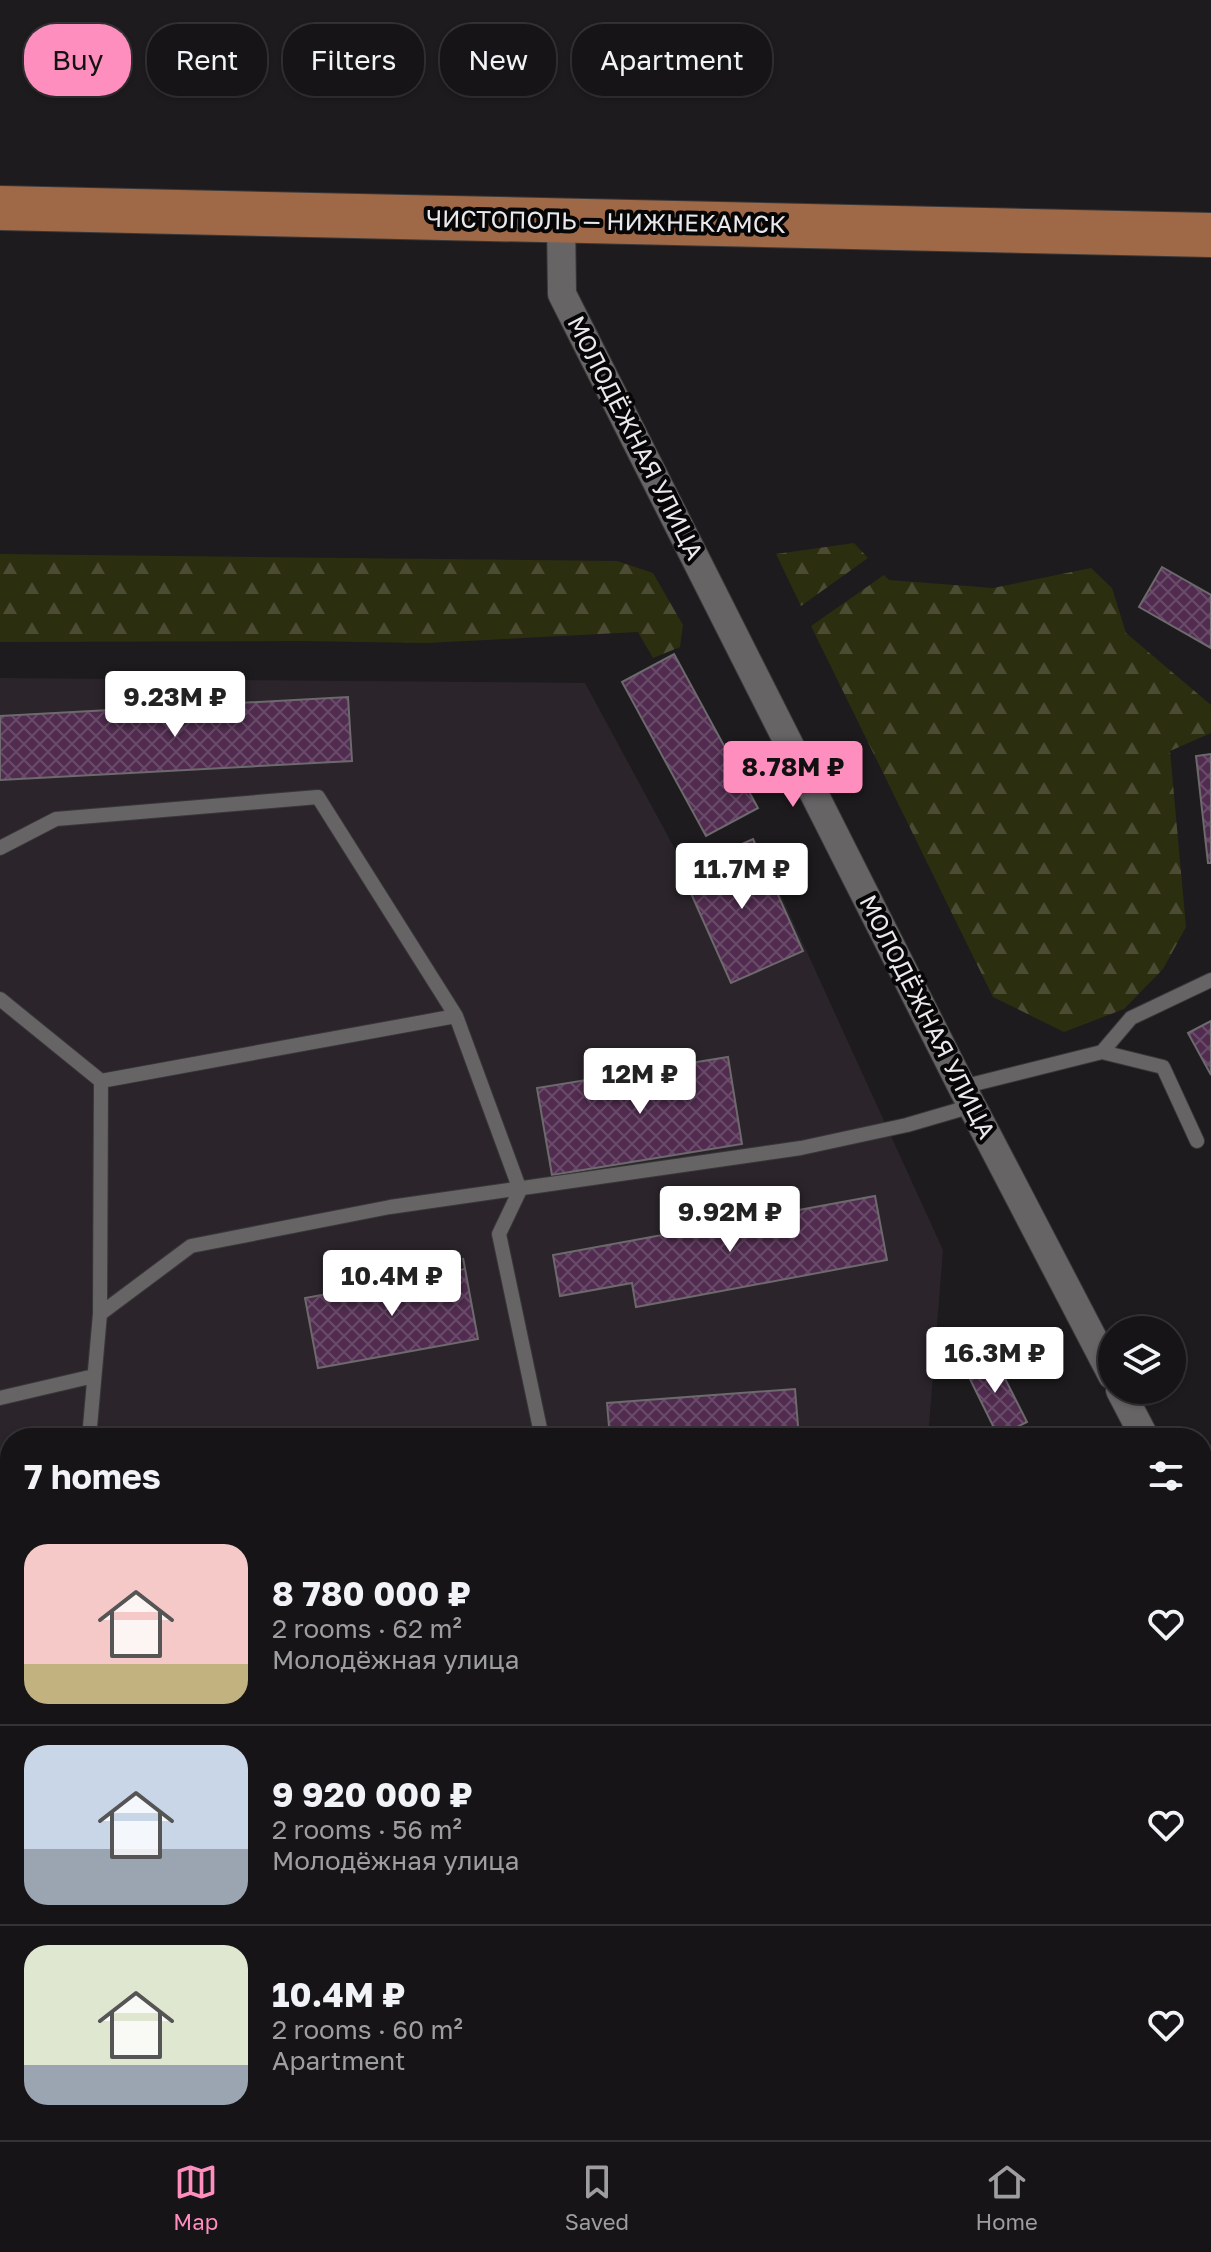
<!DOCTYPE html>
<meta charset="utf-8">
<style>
:root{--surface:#161416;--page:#232123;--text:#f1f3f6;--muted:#9e9ea1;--line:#353335;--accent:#fe8ebd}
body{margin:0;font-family:"Golos Text",sans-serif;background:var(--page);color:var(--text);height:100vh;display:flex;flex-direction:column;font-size:30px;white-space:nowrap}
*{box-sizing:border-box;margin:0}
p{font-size:26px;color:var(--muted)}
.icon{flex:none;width:44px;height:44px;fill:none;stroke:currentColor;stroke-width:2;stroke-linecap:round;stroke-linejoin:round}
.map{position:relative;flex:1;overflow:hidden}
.drawer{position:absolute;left:0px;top:1428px;width:1212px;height:712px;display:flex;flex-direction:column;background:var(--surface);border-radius:32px 32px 0 0;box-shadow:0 2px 6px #0004,0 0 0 2px var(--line)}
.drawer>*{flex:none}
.guide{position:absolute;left:24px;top:24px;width:800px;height:72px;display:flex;gap:16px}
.buttons{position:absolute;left:1098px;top:1316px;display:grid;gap:16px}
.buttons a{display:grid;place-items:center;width:88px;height:88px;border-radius:50%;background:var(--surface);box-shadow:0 2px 6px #0004,0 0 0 2px var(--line);font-size:40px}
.price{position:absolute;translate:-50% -68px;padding:0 18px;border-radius:8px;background:#fff;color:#222;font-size:26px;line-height:52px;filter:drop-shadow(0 2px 4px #0008)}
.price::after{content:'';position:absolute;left:50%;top:48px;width:24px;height:18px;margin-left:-12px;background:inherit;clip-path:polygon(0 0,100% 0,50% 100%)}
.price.current{background:var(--accent);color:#111}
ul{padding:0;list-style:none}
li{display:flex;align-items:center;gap:24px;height:200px;padding:0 24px}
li+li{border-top:2px solid var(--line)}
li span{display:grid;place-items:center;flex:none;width:224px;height:160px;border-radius:24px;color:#555}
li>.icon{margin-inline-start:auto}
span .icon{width:96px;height:96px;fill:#fffc;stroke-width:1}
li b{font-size:34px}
h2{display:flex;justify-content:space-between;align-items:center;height:96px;padding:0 24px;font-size:34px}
.tag{padding:0 28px;border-radius:32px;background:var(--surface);box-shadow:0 2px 6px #0004,0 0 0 2px var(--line);font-size:28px;line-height:72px}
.tag.current{background:var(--accent);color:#111}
.tabs{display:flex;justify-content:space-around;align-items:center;height:112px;border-top:2px solid var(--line);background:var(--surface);font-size:22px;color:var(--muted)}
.tabs a{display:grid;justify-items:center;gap:4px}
.tabs .current{color:var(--accent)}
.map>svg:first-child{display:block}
.built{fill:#2b252b}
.forest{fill:url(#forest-firs)}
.building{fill:url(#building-cross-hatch);stroke:#6c6a6c;stroke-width:2}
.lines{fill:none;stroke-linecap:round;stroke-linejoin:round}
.lane-casing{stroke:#393839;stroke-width:16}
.street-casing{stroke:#393839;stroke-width:30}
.primary-casing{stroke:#393839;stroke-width:46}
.lane{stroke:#676466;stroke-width:14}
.street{stroke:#676466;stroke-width:28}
.primary{stroke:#9f6947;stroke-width:44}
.labels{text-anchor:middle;stroke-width:8;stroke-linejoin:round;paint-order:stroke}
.street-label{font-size:24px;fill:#eae8ea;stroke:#070607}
</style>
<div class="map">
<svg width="1211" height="2140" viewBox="0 0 1211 2140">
<defs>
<pattern id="forest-firs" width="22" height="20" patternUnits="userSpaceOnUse" patternTransform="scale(2)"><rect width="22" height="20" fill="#2c2e10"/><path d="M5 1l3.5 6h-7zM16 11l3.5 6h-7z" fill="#4b4c33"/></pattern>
<pattern id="building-cross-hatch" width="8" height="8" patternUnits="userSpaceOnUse" patternTransform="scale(2)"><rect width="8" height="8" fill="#512c50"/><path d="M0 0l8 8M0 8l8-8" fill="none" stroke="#6a4b69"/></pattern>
</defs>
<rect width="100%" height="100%" fill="#1d1b1d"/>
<path class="built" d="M0 678 585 683 703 901 769 869 943 1250 928 1438H10V1680L0 1679Z"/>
<path class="forest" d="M854 543 868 558 801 606 776 554Z
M0 554 617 561 653 573 683 625 680 647 653 658 638 632 426 643 301 641 0 642Z
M1091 568 1112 588 1126 633 1211 705V733L1170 751 1186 927 1163 969 1124 1009 1064 1032 993 997 811 626 884 575 889 580 993 588Z"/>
<path class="building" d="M1162 567 1211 595V648L1139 607Z
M674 654 758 808 706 836 622 682Z
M348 697 352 761 0 780V716Z
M1211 754V863H1208L1196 756Z
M753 839 803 951 731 983 681 871Z
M1211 1021V1075L1188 1033Z
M728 1057 742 1144 552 1175 537 1088Z
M875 1196 887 1260 636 1307 632 1283 560 1296 553 1255Z
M463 1258 478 1339 318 1368 305 1298 465 1269Z
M992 1353 1027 1422 998 1436 964 1367Z
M795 1389 799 1438H610L607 1403Z
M5 1819 10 1820V1895L0 1892V1842Z
M1202 1887H1211V2004L1202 2003Z
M210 2130H284L281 2140H218L208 2137Z"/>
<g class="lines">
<g class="lane-casing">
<path id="lane" d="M0 848 56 819 318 797 456 1016
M0 999 101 1081
M1102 1052 1131 1018 1211 980
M962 1087 1102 1052 1163 1067 1197 1141
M100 1314 101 1081 456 1016 520 1190 499 1234 542 1438
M0 1398 94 1376
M89 1438 100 1314 191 1246 390 1207 801 1148 907 1125 972 1106
M971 2130 984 2140
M0 2138 7 2140"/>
</g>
<g class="street-casing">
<path id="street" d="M561 221 562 294 962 1087 1112 1375
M1120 1390 1145 1438
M1202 1549 1211 1566"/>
</g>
<g class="primary-casing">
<path id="primary" d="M0 208 1211 235"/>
</g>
<use href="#lane" class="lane"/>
<use href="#street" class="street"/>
<use href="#primary" class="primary"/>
</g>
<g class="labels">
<g class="street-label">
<text transform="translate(606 222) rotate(1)" y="8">ЧИСТОПОЛЬ — НИЖНЕКАМСК</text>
<text transform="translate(635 438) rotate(63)" y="8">МОЛОДЁЖНАЯ УЛИЦА</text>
<text transform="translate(927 1017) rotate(63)" y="8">МОЛОДЁЖНАЯ УЛИЦА</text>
</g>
</g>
</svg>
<div class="buttons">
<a><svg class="icon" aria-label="layers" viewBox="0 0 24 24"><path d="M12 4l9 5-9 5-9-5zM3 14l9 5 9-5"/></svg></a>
</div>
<b class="price" style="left:175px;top:739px">9.23M ₽</b>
<b class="price current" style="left:793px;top:809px">8.78M ₽</b>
<b class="price" style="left:742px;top:911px">11.7M ₽</b>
<b class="price" style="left:640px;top:1116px">12M ₽</b>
<b class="price" style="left:730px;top:1254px">9.92M ₽</b>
<b class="price" style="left:392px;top:1318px">10.4M ₽</b>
<b class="price" style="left:995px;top:1395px">16.3M ₽</b>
<div class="guide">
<a class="tag current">Buy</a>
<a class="tag">Rent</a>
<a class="tag">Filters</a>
<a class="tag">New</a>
<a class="tag">Apartment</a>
</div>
<section class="drawer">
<h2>7 homes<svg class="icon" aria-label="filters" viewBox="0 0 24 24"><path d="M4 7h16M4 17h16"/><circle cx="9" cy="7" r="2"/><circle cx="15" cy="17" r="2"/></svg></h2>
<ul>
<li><span style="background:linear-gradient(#f6c9c9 75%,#c2b280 0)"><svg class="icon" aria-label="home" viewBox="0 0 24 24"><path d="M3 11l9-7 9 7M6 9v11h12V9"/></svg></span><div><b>8 780 000 ₽</b><p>2 rooms · 62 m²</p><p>Молодёжная улица</p></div><svg class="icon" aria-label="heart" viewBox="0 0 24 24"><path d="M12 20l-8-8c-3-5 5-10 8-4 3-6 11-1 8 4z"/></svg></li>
<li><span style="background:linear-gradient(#c9d6e8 65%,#9aa5b1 0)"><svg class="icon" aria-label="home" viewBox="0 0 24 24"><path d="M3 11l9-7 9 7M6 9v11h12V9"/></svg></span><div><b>9 920 000 ₽</b><p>2 rooms · 56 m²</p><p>Молодёжная улица</p></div><svg class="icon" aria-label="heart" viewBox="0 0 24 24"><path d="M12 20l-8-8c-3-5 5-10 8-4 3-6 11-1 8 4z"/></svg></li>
<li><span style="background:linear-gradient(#dfe7d0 75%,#9aa5b1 0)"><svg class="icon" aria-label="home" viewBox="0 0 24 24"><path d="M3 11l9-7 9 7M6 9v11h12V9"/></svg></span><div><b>10.4M ₽</b><p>2 rooms · 60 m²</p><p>Apartment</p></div><svg class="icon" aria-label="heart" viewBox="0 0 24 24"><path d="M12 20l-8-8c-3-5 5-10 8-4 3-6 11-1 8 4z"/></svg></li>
</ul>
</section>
</div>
<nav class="tabs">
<a class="current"><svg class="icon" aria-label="map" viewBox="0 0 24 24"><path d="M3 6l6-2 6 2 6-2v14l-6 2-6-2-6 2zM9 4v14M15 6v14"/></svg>Map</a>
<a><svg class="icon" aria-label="saved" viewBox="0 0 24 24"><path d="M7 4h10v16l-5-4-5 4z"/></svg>Saved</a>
<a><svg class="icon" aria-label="home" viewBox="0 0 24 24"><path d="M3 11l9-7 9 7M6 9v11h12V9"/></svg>Home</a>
</nav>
